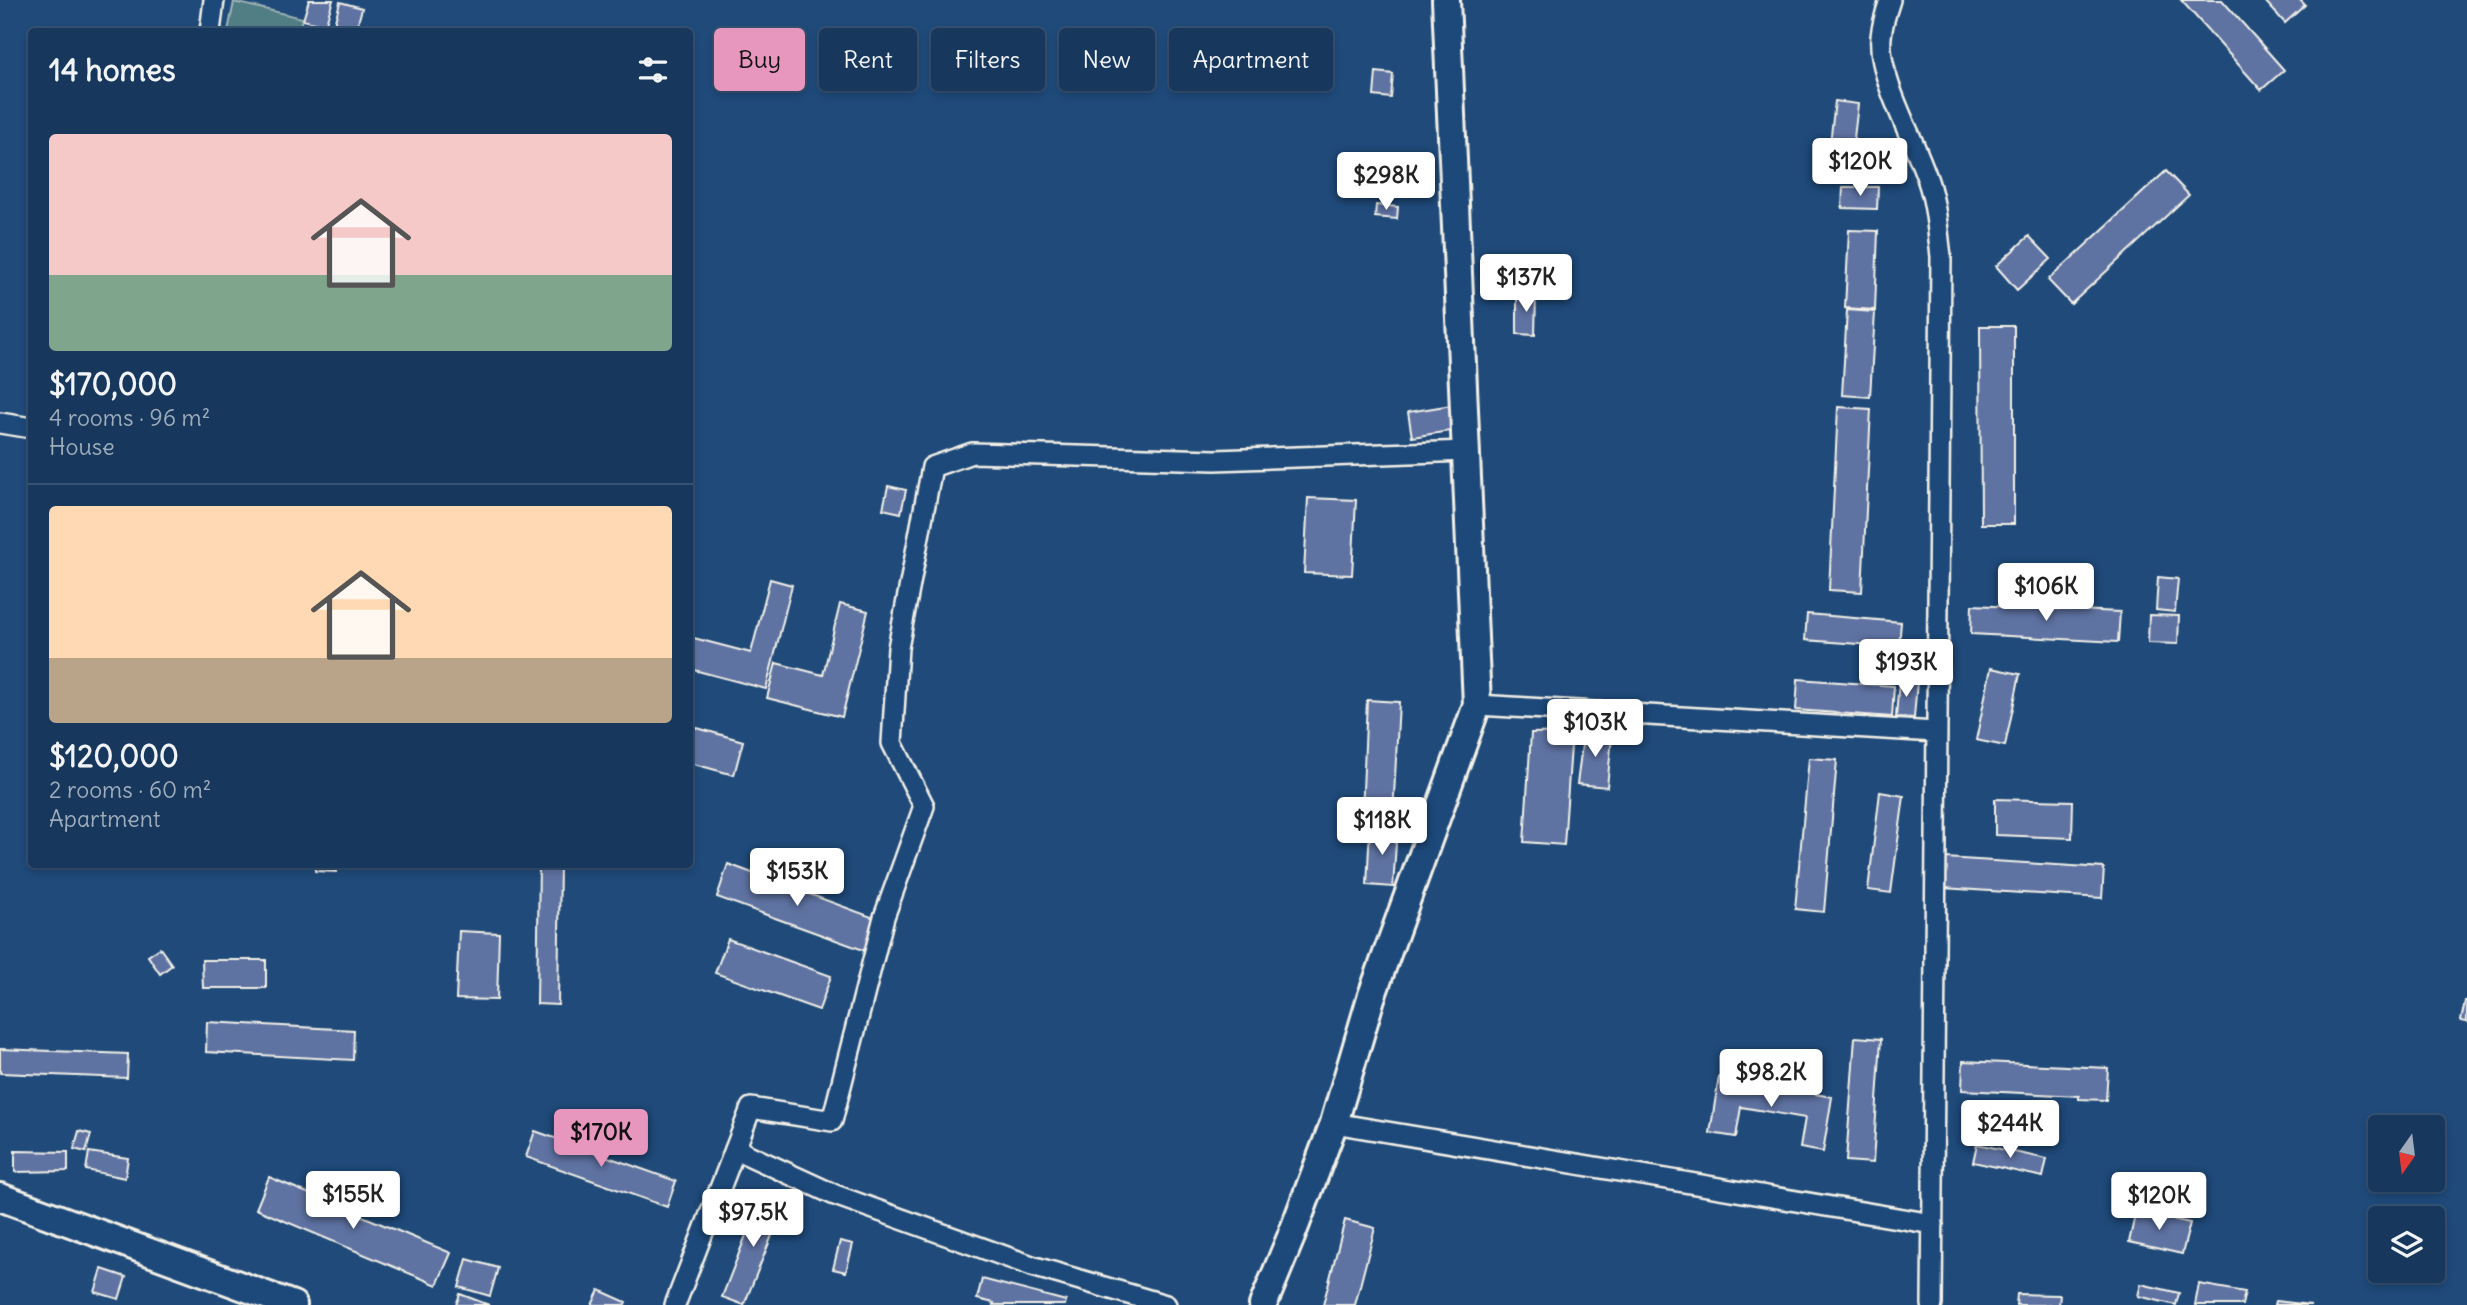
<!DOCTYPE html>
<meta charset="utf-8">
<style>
:root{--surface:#17385c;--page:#203f62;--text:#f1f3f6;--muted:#9eacbb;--line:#365272;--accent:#e797bd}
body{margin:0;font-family:Delius,sans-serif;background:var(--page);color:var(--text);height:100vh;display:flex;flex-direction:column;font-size:26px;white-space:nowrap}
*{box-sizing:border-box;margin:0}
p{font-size:23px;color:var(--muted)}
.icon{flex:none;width:38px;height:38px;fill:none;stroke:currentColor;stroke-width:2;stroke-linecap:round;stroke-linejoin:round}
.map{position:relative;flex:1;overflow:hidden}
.panel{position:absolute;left:28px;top:28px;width:665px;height:840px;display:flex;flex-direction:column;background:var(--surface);border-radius:7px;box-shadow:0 4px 10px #0003,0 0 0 2px var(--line)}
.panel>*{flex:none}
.hud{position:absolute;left:714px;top:28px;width:665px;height:63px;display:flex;gap:14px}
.needle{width:46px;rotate:194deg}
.fabs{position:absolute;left:2368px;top:1115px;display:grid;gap:14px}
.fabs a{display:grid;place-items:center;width:77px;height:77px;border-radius:7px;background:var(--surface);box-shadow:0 4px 10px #0003,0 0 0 2px var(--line);font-size:35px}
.price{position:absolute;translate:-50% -60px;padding:0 16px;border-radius:7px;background:#fff;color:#222;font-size:23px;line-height:46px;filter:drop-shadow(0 2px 4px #0008)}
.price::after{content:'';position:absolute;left:50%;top:42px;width:21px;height:16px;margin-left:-10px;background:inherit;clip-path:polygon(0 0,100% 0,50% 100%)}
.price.on{background:var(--accent);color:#111}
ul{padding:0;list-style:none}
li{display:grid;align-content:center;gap:14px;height:371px;padding:0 21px}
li+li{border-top:2px solid var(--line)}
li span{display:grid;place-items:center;height:217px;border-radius:7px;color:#555}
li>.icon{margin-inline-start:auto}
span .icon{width:126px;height:126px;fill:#fffc;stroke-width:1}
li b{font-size:30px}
h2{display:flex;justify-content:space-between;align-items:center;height:84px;padding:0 21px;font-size:30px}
.chip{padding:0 24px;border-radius:7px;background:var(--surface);box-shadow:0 4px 10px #0003,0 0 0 2px var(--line);font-size:24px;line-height:63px}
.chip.on{background:var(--accent);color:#111}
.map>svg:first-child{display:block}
.green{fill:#517d85;stroke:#a2b7b6;stroke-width:2}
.building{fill:#5e73a3;stroke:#f4f1e8;stroke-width:2}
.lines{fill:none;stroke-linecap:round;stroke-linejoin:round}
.street-casing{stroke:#f4f1e8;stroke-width:24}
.secondary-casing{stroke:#f4f1e8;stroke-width:32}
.street{stroke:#1f4a7a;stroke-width:19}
.secondary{stroke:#1f4a7a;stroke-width:26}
</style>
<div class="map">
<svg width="2467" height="1305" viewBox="0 0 2467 1305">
<rect width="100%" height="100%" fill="#1f4a7a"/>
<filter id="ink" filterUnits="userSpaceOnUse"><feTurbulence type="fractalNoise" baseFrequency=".0143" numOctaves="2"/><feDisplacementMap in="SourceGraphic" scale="14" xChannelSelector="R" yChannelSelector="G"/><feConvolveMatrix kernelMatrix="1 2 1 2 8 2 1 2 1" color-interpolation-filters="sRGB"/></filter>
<g filter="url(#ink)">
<path class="green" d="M234 2 302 18 299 31H228Z"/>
<path class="building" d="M309 0H333L325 26 303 20Z
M2181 0H2222L2284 70 2261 90Z
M2264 0H2300L2305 5 2285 23Z
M340 2 362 8 356 31 334 25Z
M1376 72 1393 74 1391 98 1374 96Z
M1835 101 1858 104 1852 155 1829 152Z
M2166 171 2189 195 2071 304 2048 280Z
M1843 187H1878L1877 209 1842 208Z
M1376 205 1398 207 1397 219 1375 217Z
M1849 230 1878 231 1875 310 1845 308Z
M2029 236 2051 259 2017 290 1996 266Z
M1517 294H1536L1535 335 1517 334Z
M1847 310 1875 312 1870 397 1842 395Z
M1980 326H2014V524H1981Z
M1452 405 1456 430 1412 437 1408 412Z
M1838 407 1871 409 1862 592 1829 590Z
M888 486 906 490 901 513 883 509Z
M1308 498 1356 500 1352 575 1304 573Z
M2158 577 2178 579 2175 612 2156 610Z
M770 579 792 585 766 689 690 669V637L751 653Z
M840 604 868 611 842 717 767 698 776 663 823 675Z
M1972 605 2120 612 2118 642 1971 634Z
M1807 614 1901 622 1899 647 1805 640Z
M2149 615 2179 616 2178 644 2148 643Z
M1991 668 2020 674 2005 746 1976 740Z
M1798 679 1894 686 1892 717 1796 710Z
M1899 680 1917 681 1914 718 1896 717Z
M1367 700 1399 702 1393 815 1362 813Z
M690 726 743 741 734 775 690 763Z
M1584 729 1612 737 1607 787 1577 784Z
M1572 732 1564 845 1524 842 1531 733Z
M1809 758 1837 760 1824 912 1795 909Z
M1880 792 1904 796 1891 893 1868 890Z
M1995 799 2073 801 2072 838 1995 835Z
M1370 827 1397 829 1393 887 1367 885Z
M1945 858 2104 868 2102 898 1943 888Z
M315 864H336V872L315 871Z
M539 864H560L558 1005 537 1004Z
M728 864 877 919 866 951 717 897Z
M459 931 499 933 497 1000 456 999Z
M728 939 831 976 819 1010 715 973Z
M160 948 172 965 160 974 148 956Z
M202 960H266V988H203Z
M2465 1001H2467V1022L2461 1021Z
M207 1022 354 1030 353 1060 206 1052Z
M1855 1037 1881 1039 1873 1163 1846 1161Z
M0 1049 128 1054 127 1078 0 1073Z
M1963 1061 2108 1068 2106 1100 2079 1099V1096L1962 1090Z
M1719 1077 1832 1097 1823 1152 1800 1148 1805 1118 1741 1107 1736 1137 1710 1133Z
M79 1131 91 1134 86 1152 74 1149Z
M535 1131 676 1181 667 1207 526 1157Z
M1977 1144 2047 1159 2043 1177 1973 1162Z
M15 1151 68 1152V1171L15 1172Z
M89 1152 128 1158 125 1178 86 1170Z
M269 1177 451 1253 437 1285 256 1209Z
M762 1194 785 1203 744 1305 722 1297Z
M2136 1211 2190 1223 2182 1254 2129 1242Z
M1345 1220 1375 1228 1355 1305H1323Z
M840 1241 853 1244 846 1272 833 1269Z
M467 1259 498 1268 490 1296 459 1287Z
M102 1269 126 1277 119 1299 95 1292Z
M982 1279 1066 1301 1065 1305H993L994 1303 977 1299Z
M2141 1284 2179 1293 2176 1305 2138 1296Z
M2199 1284 2245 1292 2242 1305H2195Z
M599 1290 626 1302 625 1305H592Z
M460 1294 489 1305H456Z
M2017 1294 2060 1295 2059 1305H2016Z
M2275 1301 2311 1305H2274Z"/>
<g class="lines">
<g class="street-casing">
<path id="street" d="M1890 0C1886 12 1882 24 1881 37 1877 81 1920 147 1931 191 1937 212 1938 235 1941 256L1932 1305
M210 32 214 0
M0 423 32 428
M1477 705 1936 732
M1334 1123 1933 1224
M735 1149 835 1195 1032 1266 1166 1305
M675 1305 751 1108 832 1121 884 917 924 806 892 743 898 648 932 467 972 453 1215 460 1467 451"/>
</g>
<g class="secondary-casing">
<path id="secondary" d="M0 1197 293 1305
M1263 1305 1291 1237 1334 1123 1371 998 1477 705 1446 0"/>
</g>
<use href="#street" class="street"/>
<use href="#secondary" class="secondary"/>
</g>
</g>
</svg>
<div class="fabs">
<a><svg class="needle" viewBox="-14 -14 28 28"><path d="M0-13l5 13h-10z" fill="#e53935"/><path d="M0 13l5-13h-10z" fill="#9eacbb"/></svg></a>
<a><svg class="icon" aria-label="layers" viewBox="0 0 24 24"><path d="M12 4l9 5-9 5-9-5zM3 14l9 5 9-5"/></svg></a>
</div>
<b class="price" style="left:1860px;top:198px">$120K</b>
<b class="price" style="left:1386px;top:212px">$298K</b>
<b class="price" style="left:1526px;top:314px">$137K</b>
<b class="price" style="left:2046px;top:623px">$106K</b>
<b class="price" style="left:1906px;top:699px">$193K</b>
<b class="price" style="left:1595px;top:759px">$103K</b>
<b class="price" style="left:1382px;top:857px">$118K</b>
<b class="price" style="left:797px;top:908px">$153K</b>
<b class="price" style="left:1771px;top:1109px">$98.2K</b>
<b class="price" style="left:2010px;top:1160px">$244K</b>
<b class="price on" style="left:601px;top:1169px">$170K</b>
<b class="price" style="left:353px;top:1231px">$155K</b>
<b class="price" style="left:2159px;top:1232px">$120K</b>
<b class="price" style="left:753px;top:1249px">$97.5K</b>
<div class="hud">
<a class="chip on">Buy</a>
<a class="chip">Rent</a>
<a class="chip">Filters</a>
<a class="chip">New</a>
<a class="chip">Apartment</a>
</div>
<section class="panel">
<h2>14 homes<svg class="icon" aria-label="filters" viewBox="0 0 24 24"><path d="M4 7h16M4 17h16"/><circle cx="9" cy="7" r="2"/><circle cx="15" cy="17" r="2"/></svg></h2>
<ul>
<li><span style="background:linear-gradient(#f6c9c9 65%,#7fa58c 0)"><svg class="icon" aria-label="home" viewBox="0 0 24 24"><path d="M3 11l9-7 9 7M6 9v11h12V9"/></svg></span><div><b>$170,000</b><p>4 rooms · 96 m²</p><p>House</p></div></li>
<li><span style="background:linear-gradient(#ffd9b3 70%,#b9a48a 0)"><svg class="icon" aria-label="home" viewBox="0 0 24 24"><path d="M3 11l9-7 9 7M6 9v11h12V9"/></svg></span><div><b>$120,000</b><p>2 rooms · 60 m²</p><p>Apartment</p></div></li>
</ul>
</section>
</div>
